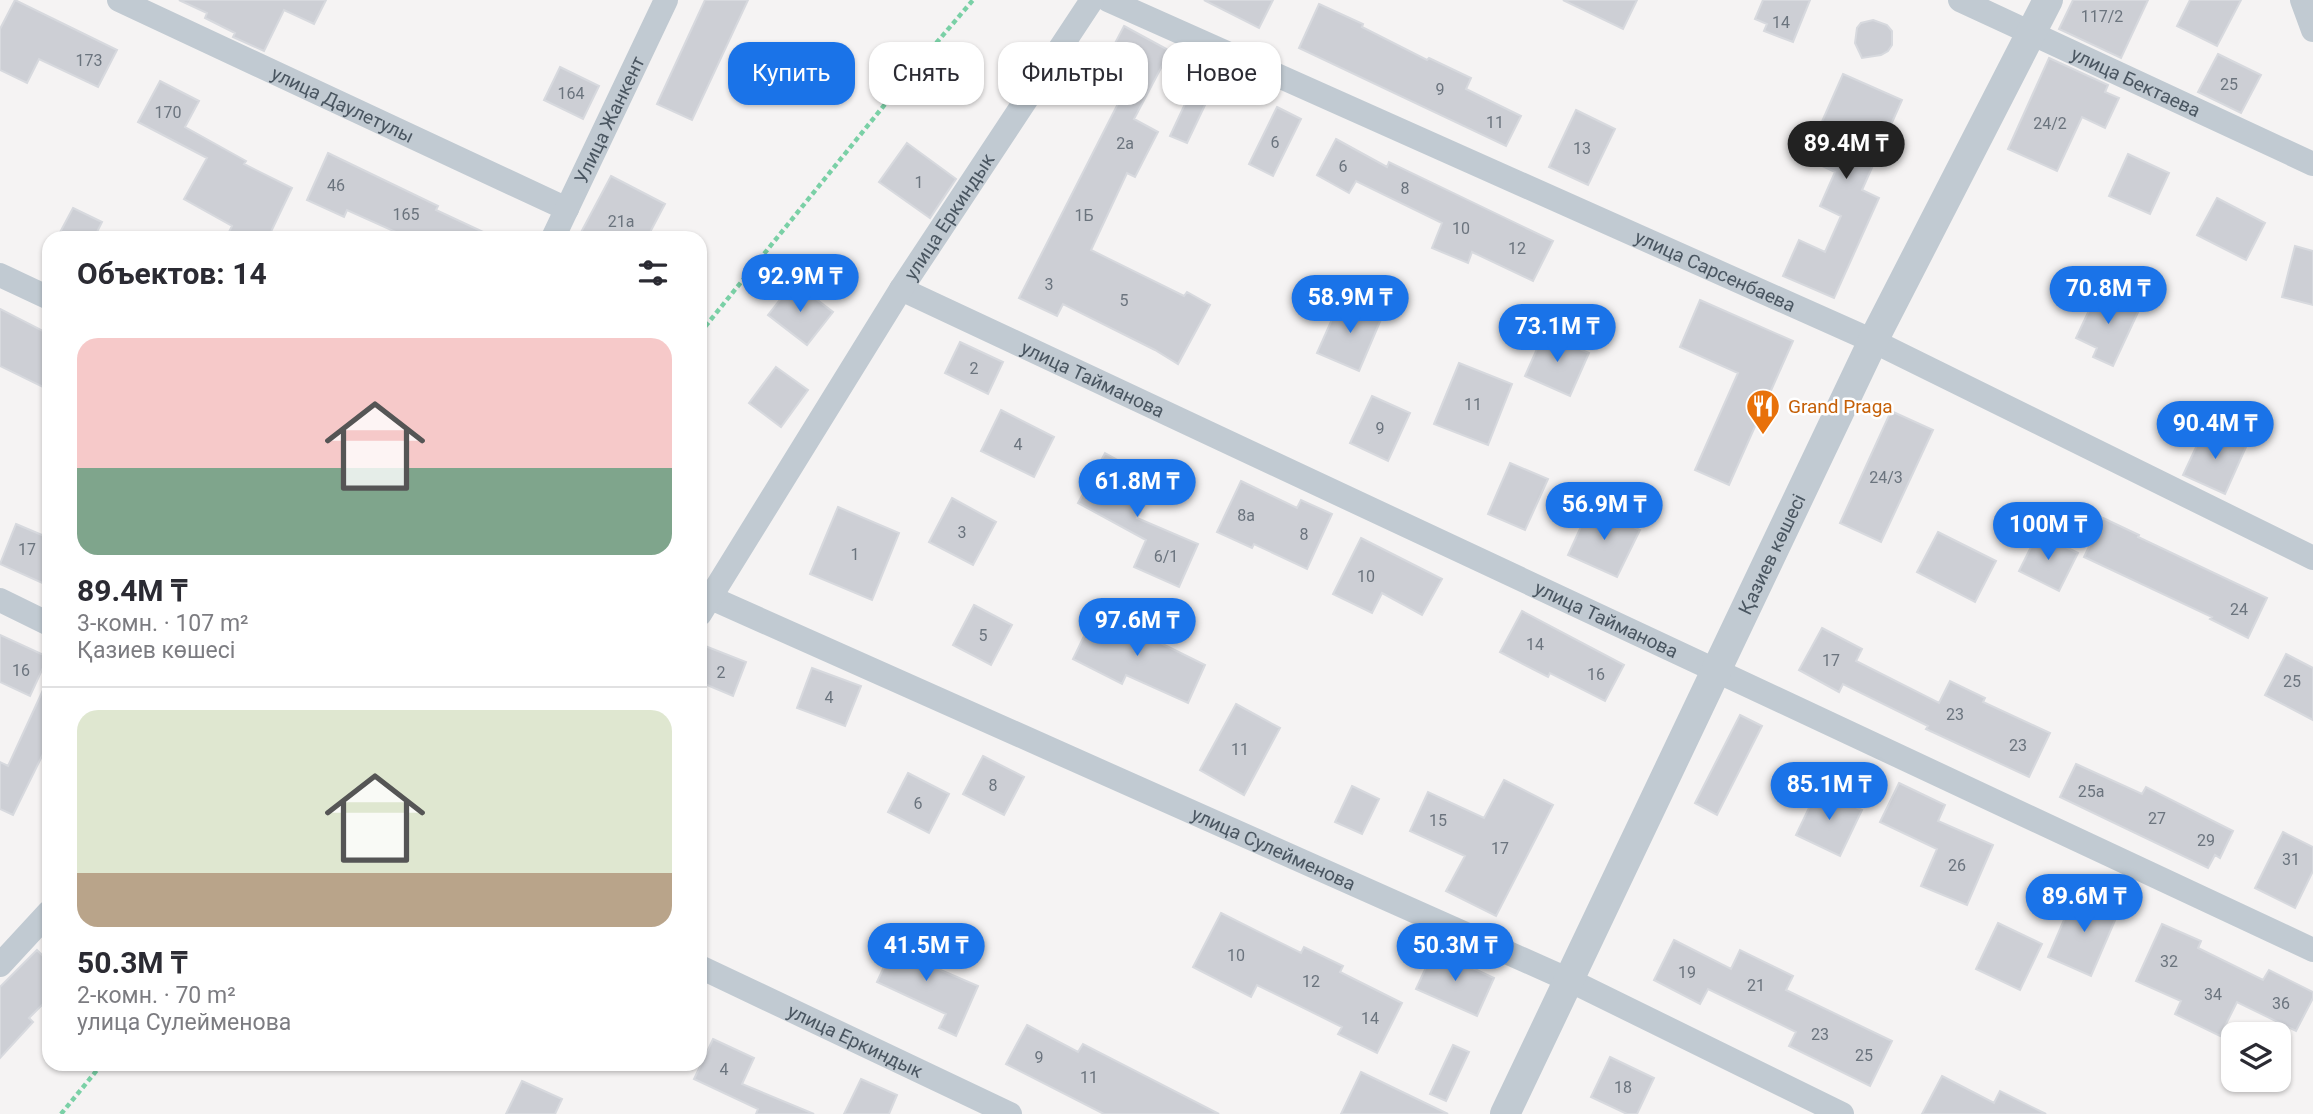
<!DOCTYPE html>
<html lang="ru">
<meta charset="utf-8">
<style>
:root{--surface:#fff;--page:#f2f2f3;--text:#2b2b33;--muted:#7c7c81;--line:#e1e1e2;--accent:#1a73e8}
body{margin:0;font-family:Roboto,sans-serif;background:var(--page);color:var(--text);height:100vh;display:flex;flex-direction:column;font-size:26px;white-space:nowrap}
*{box-sizing:border-box;margin:0}
p{font-size:23px;color:var(--muted)}
.icon{flex:none;width:38px;height:38px;fill:none;stroke:currentColor;stroke-width:2;stroke-linecap:round;stroke-linejoin:round}
.map{position:relative;flex:1;overflow:hidden}
.side{position:absolute;left:42px;top:231px;width:665px;height:840px;display:flex;flex-direction:column;background:var(--surface);border-radius:21px;box-shadow:0 2px 5px #0004}
.side>*{flex:none}
.guide{position:absolute;left:728px;top:42px;width:665px;height:63px;display:flex;gap:14px}
.controls{position:absolute;left:2221px;top:1022px;display:grid;gap:14px}
.controls a{display:grid;place-items:center;width:70px;height:70px;border-radius:14px;background:var(--surface);box-shadow:0 2px 5px #0004;font-size:35px}
.price{position:absolute;translate:-50% -60px;padding:0 16px;border-radius:24px;background:var(--accent);color:#fff;font-size:23px;line-height:46px;filter:drop-shadow(0 2px 4px #0008)}
.price::after{content:'';position:absolute;left:50%;top:42px;width:21px;height:16px;margin-left:-10px;background:inherit;clip-path:polygon(0 0,100% 0,50% 100%)}
.price.selected{background:#222;color:#fff}
ul{padding:0;list-style:none}
li{display:grid;align-content:center;gap:14px;height:371px;padding:0 35px}
li+li{border-top:2px solid var(--line)}
li span{display:grid;place-items:center;height:217px;border-radius:21px;color:#555}
li>.icon{margin-inline-start:auto}
span .icon{width:126px;height:126px;fill:#fffc;stroke-width:1}
li b{font-size:30px}
h2{display:flex;justify-content:space-between;align-items:center;height:84px;padding:0 35px;font-size:30px}
.tag{padding:0 24px;border-radius:21px;background:var(--surface);box-shadow:0 2px 5px #0004;font-size:24px;line-height:63px}
.tag.selected{background:var(--accent);color:#fff}
.map>svg:first-child{display:block}
.building{fill:#cdcfd5;stroke:#d7d9de;stroke-width:2}
.lines{fill:none;stroke-linecap:round;stroke-linejoin:round}
.path{stroke:#7ad0a6;stroke-width:4.5;stroke-dasharray:5 3.5;stroke-linecap:butt}
.minor{stroke:#c1cad2;stroke-width:24}
.tertiary{stroke:#c1cad2;stroke-width:30}
.labels{text-anchor:middle;stroke-width:5;stroke-linejoin:round;paint-order:stroke}
.number-label{font-size:16px;fill:#6b747e}
.street-label{font-size:19px;fill:#4a5661;stroke:#fff}
.food-label{font-size:19px;fill:#c56008;stroke:#fff;text-anchor:start}
</style>
<div class="map">
<svg width="2313" height="1114" viewBox="0 0 2313 1114">
<rect width="100%" height="100%" fill="#f5f3f3"/>
<path class="building" d="M15 0 117 50 98 87 39 59 27 83 0 70V29Z
M179 0H326L314 24 284 10 264 51 233 37 235 33 205 18 207 13Z
M705 0H748L692 120 657 104Z
M1204 0H1273L1259 28Z
M1563 0H1637L1623 29Z
M1763 0H1810L1793 42 1764 31 1767 24 1755 19Z
M2073 0H2148L2121 58 2059 29Z
M2190 0H2241L2217 46 2177 26Z
M1319 4 1363 24 1362 27 1427 60 1429 58 1471 78 1466 89 1521 116 1506 146 1299 48Z
M1873 20 1887 25 1892 31V45L1888 51 1881 55 1862 58 1855 43 1857 28 1861 23Z
M1124 26 1170 51 1134 119 1158 132 1135 177 1127 173 1091 250 1184 296 1187 292 1210 305 1178 364 1155 350 1063 304 1057 316 1019 298 1129 82 1102 68Z
M2218 54 2261 75 2241 113 2198 92Z
M2049 58 2108 85 2105 92 2119 98 2105 128 2082 117 2057 171 2008 149Z
M560 67 599 86 583 119 544 100Z
M1843 74 1902 100 1862 190 1879 198 1834 298 1783 276 1799 240 1825 252 1841 216 1820 206 1835 172 1818 164 1832 132 1820 126Z
M1198 76 1215 84 1187 143 1170 136Z
M160 81 199 101 185 127 246 161 244 164 292 188 268 238H226L232 226 184 199 207 158 138 122Z
M1277 107 1301 119 1273 176 1249 164Z
M1576 110 1615 129 1588 185 1549 167Z
M1336 139 1387 167 1389 162 1553 241 1533 281 1472 252 1468 263 1432 248 1442 223 1356 181 1349 193 1317 175Z
M907 143 956 179 930 218 879 182Z
M328 153 438 206 436 210 496 238H409L347 210 344 217 307 200Z
M2128 154 2169 173 2150 214 2109 196Z
M611 176 665 204 647 238H578Z
M2217 198 2265 223 2246 260 2197 235Z
M73 208 102 222 94 238H57Z
M2295 246 2313 251V305L2282 297Z
M794 282 833 312 807 345 768 315Z
M2099 289 2140 308 2113 366 2093 357 2097 348 2076 338Z
M1341 299 1382 317 1359 371 1317 353Z
M1700 300 1793 341 1729 485 1695 470 1738 373 1680 347Z
M0 309 49 334V390L0 366Z
M1544 333 1589 353 1570 396 1525 376Z
M960 342 1003 362 988 394 945 373Z
M1459 363 1512 384 1488 445 1434 424Z
M776 367 808 390 781 427 749 403Z
M1372 396 1410 413 1388 461 1350 443Z
M1001 410 1054 437 1034 477 981 451Z
M1891 411 1933 430 1881 542 1840 523Z
M2205 428 2246 447 2225 494 2183 475Z
M1105 453 1157 482 1137 518 1198 544 1179 587 1134 567 1146 540 1078 503Z
M1510 463 1548 479 1525 530 1488 514Z
M1241 481 1297 508 1301 500 1332 514 1307 569 1254 544 1252 548 1217 532Z
M952 498 996 522 973 565 929 542Z
M838 507 899 533 872 600 810 574Z
M1590 507 1640 530 1617 577 1568 555Z
M2103 518 2139 535 2138 537 2267 598 2248 638 2210 619 2212 617 2084 557Z
M16 524 49 538V586L0 564Z
M1938 532 1996 561 1975 602 1917 572Z
M2038 533 2078 553 2059 591 2019 571Z
M1361 538 1442 579 1422 615 1382 593 1372 613 1333 594Z
M974 605 1012 625 991 665 953 645Z
M1096 611 1205 665 1188 703 1126 675 1122 684 1073 659Z
M1522 611 1624 665 1605 701 1550 673 1548 677 1500 652Z
M1822 628 1862 649 1856 661 1939 703 1950 681 1985 698 1983 702 2050 733 2029 777 1926 729 1928 726 1843 684 1839 692 1799 670Z
M0 635 48 657 30 696 0 682Z
M700 644 746 662 733 696 700 682Z
M2286 654 2313 668V720L2265 695Z
M812 668 861 686 845 726 797 708Z
M49 677V756L43 754 13 815 0 809V762L8 766Z
M1236 704 1280 728 1244 795 1200 770Z
M1740 715 1762 726 1717 815 1695 803Z
M983 756 1024 777 1004 815 963 794Z
M2076 764 2142 794 2146 787 2233 831 2220 858 2215 855 2208 868 2060 797Z
M908 773 949 794 929 833 888 812Z
M1504 780 1553 805 1496 916 1446 891 1465 856 1410 831 1428 792 1484 818Z
M1899 783 1945 805 1938 821 1993 845 1967 905 1921 886 1937 849 1880 822Z
M1352 786 1379 799 1362 834 1335 822Z
M1818 789 1862 810 1840 856 1796 835Z
M2283 832 2313 847V871L2295 908 2255 888Z
M2076 892 2119 911 2091 976 2048 957Z
M1221 913 1301 953 1304 947 1343 966 1340 972 1402 1003 1377 1053 1338 1034 1342 1027 1257 985 1251 997 1193 967Z
M1998 923 2042 944 2020 990 1976 969Z
M2162 924 2201 941 2198 948 2263 980 2269 970 2313 992V998L2296 1031 2237 1002 2220 1036 2175 1014 2181 1001 2136 981Z
M886 936 939 961 936 968 978 986 956 1036 939 1028 946 1014 877 982 888 958 878 954Z
M1674 940 1731 969 1740 950 1793 976 1786 990 1892 1041 1870 1086 1789 1046 1796 1032 1708 989 1700 1004 1654 980Z
M37 950 49 962V998L29 1018 33 1022 0 1058V987Z
M1434 950 1494 978 1477 1016 1416 989Z
M1027 1025 1078 1052 1083 1044 1219 1114H1104L1006 1064Z
M713 1039 754 1058 742 1084 814 1114H756L758 1109 694 1079Z
M1453 1045 1469 1052 1446 1101 1430 1094Z
M1610 1057 1654 1078 1637 1114H1627L1591 1097Z
M1361 1072 1448 1114H1341Z
M1942 1076 1994 1103 2000 1091 2046 1114H1922Z
M861 1079 897 1095 889 1114H844Z
M522 1081 562 1099 555 1114H506Z"/>
<g class="lines">
<path class="path" d="M700 333 903 82 973 0
M61 1114 102 1064"/>
<g class="minor">
<path id="s1" d="M119 0 567 209"/>
<path id="s2" d="M1108 0 1873 341 2313 558"/>
<path id="s3" d="M1960 0 2313 164"/>
<path d="M2302 0 2313 30"/>
<path id="s4" d="M553 238 666 0"/>
<path d="M0 275 49 298"/>
<path id="s5" d="M901 289 2313 950"/>
<path id="s6" d="M700 593 1569 980 1842 1114"/>
<path d="M0 600 49 624"/>
<path id="s7" d="M700 614 901 289 1092 0"/>
<path d="M0 965 49 912"/>
<path id="s8" d="M700 967 1010 1114"/>
</g>
<path class="tertiary" id="s9" d="M1505 1114 1873 341 2048 0"/>
</g>
<defs>
<g id="restaurant-pin" transform="scale(1.75)"><path d="M0 17L-7.5 6A9.5 9.5 0 1 1 7.5 6Z" fill="#e8710a" stroke="#fff"/><path d="M-5-6h1v4h1v-4h1v4h1v-4h1v5L-1.5 .5V6h-2V.5L-5-1ZM5-6V6H3V1.5H1.5Q1.5-4 5-6Z" fill="#fff"/></g>
</defs>
<g fill-rule="evenodd">
<use href="#restaurant-pin" x="1763" y="406"/>
</g>
<g class="labels">
<g class="number-label">
<text x="2102" y="22">117/2</text>
<text x="1781" y="28">14</text>
<text x="89" y="66">173</text>
<text x="2229" y="90">25</text>
<text x="1440" y="95">9</text>
<text x="571" y="99">164</text>
<text x="168" y="118">170</text>
<text x="1495" y="128">11</text>
<text x="2050" y="129">24/2</text>
<text x="1275" y="148">6</text>
<text x="1125" y="149">2а</text>
<text x="1582" y="154">13</text>
<text x="1343" y="172">6</text>
<text x="919" y="188">1</text>
<text x="336" y="191">46</text>
<text x="1405" y="194">8</text>
<text x="406" y="220">165</text>
<text x="1084" y="221">1Б</text>
<text x="621" y="227">21а</text>
<text x="1461" y="234">10</text>
<text x="1517" y="254">12</text>
<text x="1049" y="290">3</text>
<text x="1124" y="306">5</text>
<text x="974" y="374">2</text>
<text x="1473" y="410">11</text>
<text x="1380" y="434">9</text>
<text x="1018" y="450">4</text>
<text x="1886" y="483">24/3</text>
<text x="1246" y="521">8а</text>
<text x="962" y="538">3</text>
<text x="1304" y="540">8</text>
<text x="27" y="555">17</text>
<text x="855" y="560">1</text>
<text x="1166" y="562">6/1</text>
<text x="1366" y="582">10</text>
<text x="2239" y="615">24</text>
<text x="983" y="641">5</text>
<text x="1535" y="650">14</text>
<text x="1831" y="666">17</text>
<text x="21" y="676">16</text>
<text x="721" y="678">2</text>
<text x="1596" y="680">16</text>
<text x="2292" y="687">25</text>
<text x="829" y="703">4</text>
<text x="1955" y="720">23</text>
<text x="2018" y="751">23</text>
<text x="1240" y="755">11</text>
<text x="993" y="791">8</text>
<text x="2091" y="797">25а</text>
<text x="918" y="809">6</text>
<text x="2157" y="824">27</text>
<text x="1438" y="826">15</text>
<text x="2206" y="846">29</text>
<text x="1500" y="854">17</text>
<text x="2291" y="865">31</text>
<text x="1957" y="871">26</text>
<text x="1236" y="961">10</text>
<text x="2169" y="967">32</text>
<text x="1687" y="978">19</text>
<text x="1311" y="987">12</text>
<text x="1756" y="991">21</text>
<text x="2213" y="1000">34</text>
<text x="2281" y="1009">36</text>
<text x="1370" y="1024">14</text>
<text x="1820" y="1040">23</text>
<text x="1864" y="1061">25</text>
<text x="1039" y="1063">9</text>
<text x="724" y="1075">4</text>
<text x="1089" y="1083">11</text>
<text x="1623" y="1093">18</text>
</g>
<g class="street-label">
<text dy="7" stroke="none"><textPath href="#s3" startOffset="194">улица Бектаева</textPath></text>
<text dy="7" stroke="none"><textPath href="#s1" startOffset="247">улица Даулетулы</textPath></text>
<text dy="7" stroke="none"><textPath href="#s4" startOffset="131">Улица Жанкент</textPath></text>
<text dy="7" stroke="none"><textPath href="#s7" startOffset="469">улица Еркиндык</textPath></text>
<text dy="7" stroke="none"><textPath href="#s2" startOffset="665">улица Сарсенбаева</textPath></text>
<text dy="7" stroke="none"><textPath href="#s5" startOffset="212">улица Тайманова</textPath></text>
<text dy="7" stroke="none"><textPath href="#s9" startOffset="620">Қазиев көшесі</textPath></text>
<text dy="7" stroke="none"><textPath href="#s5" startOffset="779">улица Тайманова</textPath></text>
<text dy="7" stroke="none"><textPath href="#s6" startOffset="628">улица Сулейменова</textPath></text>
<text dy="7" stroke="none"><textPath href="#s8" startOffset="172">улица Еркиндык</textPath></text>
</g>
<g class="food-label">
<text x="1788" y="413">Grand Praga</text>
</g>
</g>
</svg>
<div class="controls">
<a><svg class="icon" aria-label="layers" viewBox="0 0 24 24"><path d="M12 4l9 5-9 5-9-5zM3 14l9 5 9-5"/></svg></a>
</div>
<b class="price selected" style="left:1846px;top:181px">89.4M ₸</b>
<b class="price" style="left:800px;top:314px">92.9M ₸</b>
<b class="price" style="left:2108px;top:326px">70.8M ₸</b>
<b class="price" style="left:1350px;top:335px">58.9M ₸</b>
<b class="price" style="left:1557px;top:364px">73.1M ₸</b>
<b class="price" style="left:2215px;top:461px">90.4M ₸</b>
<b class="price" style="left:1137px;top:519px">61.8M ₸</b>
<b class="price" style="left:1604px;top:542px">56.9M ₸</b>
<b class="price" style="left:2048px;top:562px">100M ₸</b>
<b class="price" style="left:1137px;top:658px">97.6M ₸</b>
<b class="price" style="left:1829px;top:822px">85.1M ₸</b>
<b class="price" style="left:2084px;top:934px">89.6M ₸</b>
<b class="price" style="left:926px;top:983px">41.5M ₸</b>
<b class="price" style="left:1455px;top:983px">50.3M ₸</b>
<div class="guide">
<a class="tag selected">Купить</a>
<a class="tag">Снять</a>
<a class="tag">Фильтры</a>
<a class="tag">Новое</a>
</div>
<section class="side">
<h2>Объектов: 14<svg class="icon" aria-label="filters" viewBox="0 0 24 24"><path d="M4 7h16M4 17h16"/><circle cx="9" cy="7" r="2"/><circle cx="15" cy="17" r="2"/></svg></h2>
<ul>
<li><span style="background:linear-gradient(#f6c9c9 60%,#7fa58c 0)"><svg class="icon" aria-label="home" viewBox="0 0 24 24"><path d="M3 11l9-7 9 7M6 9v11h12V9"/></svg></span><div><b>89.4M ₸</b><p>3-комн. · 107 m²</p><p>Қазиев көшесі</p></div></li>
<li><span style="background:linear-gradient(#dfe7d0 75%,#b9a48a 0)"><svg class="icon" aria-label="home" viewBox="0 0 24 24"><path d="M3 11l9-7 9 7M6 9v11h12V9"/></svg></span><div><b>50.3M ₸</b><p>2-комн. · 70 m²</p><p>улица Сулейменова</p></div></li>
</ul>
</section>
</div>
